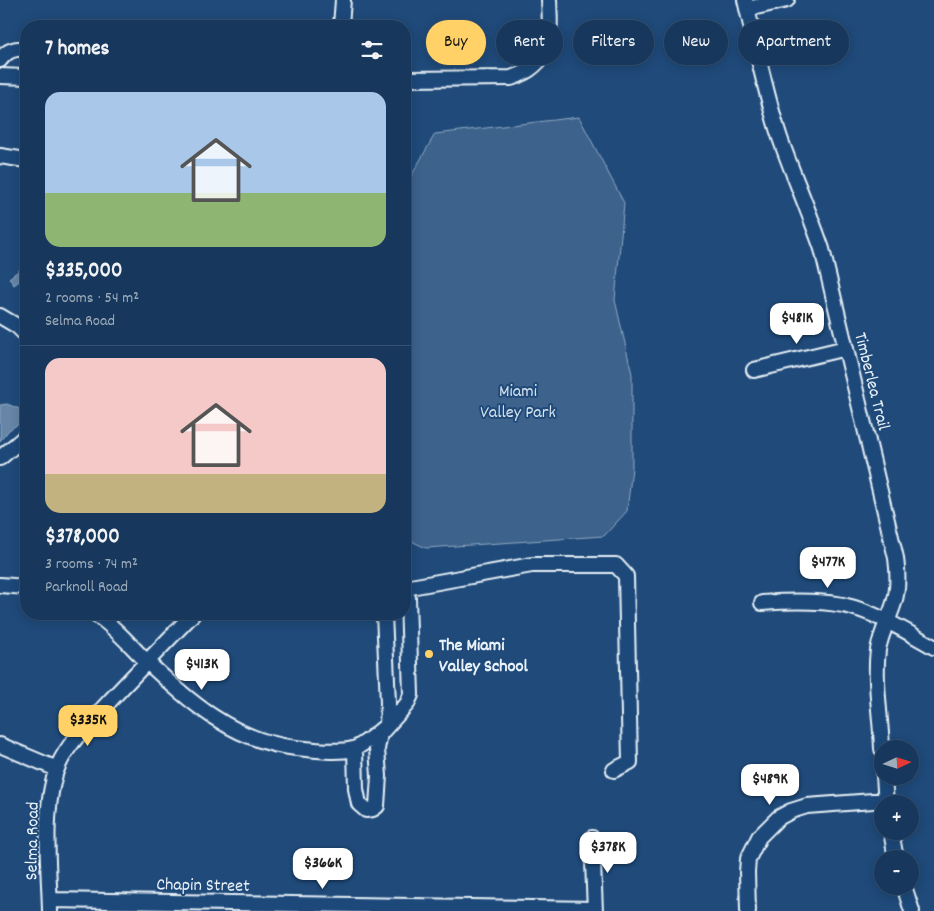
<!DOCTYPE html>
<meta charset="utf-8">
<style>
:root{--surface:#17385c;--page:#244365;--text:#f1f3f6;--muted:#9eacbb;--line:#365272;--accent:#ffd166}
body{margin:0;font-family:Dekko,sans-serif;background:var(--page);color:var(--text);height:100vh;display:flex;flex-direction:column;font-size:19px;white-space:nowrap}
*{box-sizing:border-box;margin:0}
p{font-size:16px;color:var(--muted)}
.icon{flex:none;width:28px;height:28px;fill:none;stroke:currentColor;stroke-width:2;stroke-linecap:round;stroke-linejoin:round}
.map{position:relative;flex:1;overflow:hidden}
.sheet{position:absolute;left:20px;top:20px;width:391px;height:600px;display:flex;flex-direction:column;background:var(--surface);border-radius:20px;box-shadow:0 2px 12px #0003,0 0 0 1px var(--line)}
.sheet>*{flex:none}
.top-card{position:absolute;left:426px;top:20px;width:432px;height:45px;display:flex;gap:10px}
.needle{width:32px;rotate:86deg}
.tools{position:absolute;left:874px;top:740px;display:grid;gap:10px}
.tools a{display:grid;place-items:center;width:45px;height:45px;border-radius:50%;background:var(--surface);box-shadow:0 2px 12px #0003,0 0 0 1px var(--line);font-size:25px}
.price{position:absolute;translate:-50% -42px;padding:0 11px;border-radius:10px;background:#fff;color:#222;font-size:16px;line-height:32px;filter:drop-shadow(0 1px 2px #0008)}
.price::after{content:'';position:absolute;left:50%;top:30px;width:15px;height:11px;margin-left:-8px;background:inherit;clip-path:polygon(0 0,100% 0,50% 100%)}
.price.on{background:var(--accent);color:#111}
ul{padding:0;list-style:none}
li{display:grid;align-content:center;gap:10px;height:265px;padding:0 25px}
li+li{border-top:1px solid var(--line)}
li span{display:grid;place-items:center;height:155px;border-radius:15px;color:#555}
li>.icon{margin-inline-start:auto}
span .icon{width:90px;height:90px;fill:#fffc;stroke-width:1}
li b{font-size:21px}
h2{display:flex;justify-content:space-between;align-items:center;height:60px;padding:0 25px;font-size:21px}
.pill{padding:0 18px;border-radius:22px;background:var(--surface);box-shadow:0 2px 12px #0003,0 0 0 1px var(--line);font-size:18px;line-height:45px}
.pill.on{background:var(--accent);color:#111}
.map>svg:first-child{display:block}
.green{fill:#3c628c;stroke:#92aac2}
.water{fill:#6685a7;stroke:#9ab0c7}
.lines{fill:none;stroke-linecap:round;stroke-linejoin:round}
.minor-casing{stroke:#e8f1f8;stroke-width:18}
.minor{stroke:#1f4a7a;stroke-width:14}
.poi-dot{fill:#ffd166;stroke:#1f4a7a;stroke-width:2}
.labels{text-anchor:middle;stroke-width:4;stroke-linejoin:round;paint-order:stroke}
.street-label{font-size:18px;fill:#e8f1f8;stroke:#1f4a7a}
.park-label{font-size:18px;fill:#d7e3ed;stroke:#1f4a7a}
.poi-label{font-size:18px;font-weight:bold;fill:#e8f1f8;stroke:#1f4a7a;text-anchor:start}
</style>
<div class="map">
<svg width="934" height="911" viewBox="0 0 934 911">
<rect width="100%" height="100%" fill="#1f4a7a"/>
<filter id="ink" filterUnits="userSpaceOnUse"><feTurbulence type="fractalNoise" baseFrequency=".02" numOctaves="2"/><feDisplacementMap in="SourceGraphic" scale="10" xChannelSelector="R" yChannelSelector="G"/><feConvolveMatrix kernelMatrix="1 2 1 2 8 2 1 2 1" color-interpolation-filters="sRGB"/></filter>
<g filter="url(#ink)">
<path class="green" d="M579 117 624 203 615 300 632 374V468L627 511 604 536 426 548 405 538V187L435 134Z"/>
<path class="water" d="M25 266 26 268V276L14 285 9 278Z
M7 404 22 410 26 415 20 423 9 430 0 441V405Z"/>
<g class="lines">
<g class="minor-casing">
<path id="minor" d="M745 0C756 46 765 93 780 138 793 175 809 211 822 249L896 558C898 573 899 588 894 603 889 619 881 633 878 650 874 680 881 719 882 749
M747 9 787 0
M341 26 343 0
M0 60C7 50 15 48 26 49
M0 76 26 77
M405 79 511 78C552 65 551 36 549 0
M0 156 26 160
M0 316 17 326 26 335
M754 370 846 348
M0 458 26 436
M0 585 26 587
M405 588 532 565H616L626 576 630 762 614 770
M762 603C789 601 816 600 843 605 876 612 905 631 934 647
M95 614C114 626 129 644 145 660 190 702 233 741 296 748 313 750 337 753 353 749 362 747 379 731 387 725L388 703 384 614
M0 745 57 769
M355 749 356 789 359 804 366 810 373 809 377 806 379 776 377 749 380 734 407 704 411 695 408 598 405 596
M884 776 886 804
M891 831 896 859
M592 838 595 911
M904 886 912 911
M50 900 595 909
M50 911C49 867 43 821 54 778 61 749 87 726 106 705 135 674 164 644 193 614
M748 911 747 872 748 859 759 837 778 818 791 811 807 806 886 800"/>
</g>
<use href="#minor" class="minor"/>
</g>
</g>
<circle class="poi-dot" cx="429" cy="654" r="5"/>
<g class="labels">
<g class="street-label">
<text transform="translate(873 381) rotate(76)" y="6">Timberlea Trail</text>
<text transform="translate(31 841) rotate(-89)" y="6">Selma Road</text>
<text transform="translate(203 884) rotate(1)" y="6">Chapin Street</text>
</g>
<g class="park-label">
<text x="518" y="396">Miami<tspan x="518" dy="21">Valley Park</tspan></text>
</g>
<g class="poi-label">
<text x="439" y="650">The Miami<tspan x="439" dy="21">Valley School</tspan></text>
</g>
</g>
</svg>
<div class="tools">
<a><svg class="needle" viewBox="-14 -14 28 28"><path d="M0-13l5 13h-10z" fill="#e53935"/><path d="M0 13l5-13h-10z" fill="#9eacbb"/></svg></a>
<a>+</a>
<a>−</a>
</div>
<b class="price" style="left:797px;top:345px">$481K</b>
<b class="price" style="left:828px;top:589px">$477K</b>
<b class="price" style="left:202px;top:691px">$413K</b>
<b class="price on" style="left:88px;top:747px">$335K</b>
<b class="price" style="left:770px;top:806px">$489K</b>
<b class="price" style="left:608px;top:874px">$378K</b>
<b class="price" style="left:323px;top:890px">$366K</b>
<div class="top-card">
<a class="pill on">Buy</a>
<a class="pill">Rent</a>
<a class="pill">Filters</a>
<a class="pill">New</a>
<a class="pill">Apartment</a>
</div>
<section class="sheet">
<h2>7 homes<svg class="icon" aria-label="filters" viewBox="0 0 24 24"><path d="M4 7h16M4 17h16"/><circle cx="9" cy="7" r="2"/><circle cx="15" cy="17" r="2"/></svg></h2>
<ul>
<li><span style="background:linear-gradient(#a9c7e8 65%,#8fb573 0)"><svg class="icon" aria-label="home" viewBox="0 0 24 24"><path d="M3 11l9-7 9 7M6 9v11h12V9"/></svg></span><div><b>$335,000</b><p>2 rooms · 54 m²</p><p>Selma Road</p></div></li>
<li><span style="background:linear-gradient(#f6c9c9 75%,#c2b280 0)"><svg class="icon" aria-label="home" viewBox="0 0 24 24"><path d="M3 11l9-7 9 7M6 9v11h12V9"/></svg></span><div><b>$378,000</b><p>3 rooms · 74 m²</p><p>Parknoll Road</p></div></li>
</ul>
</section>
</div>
